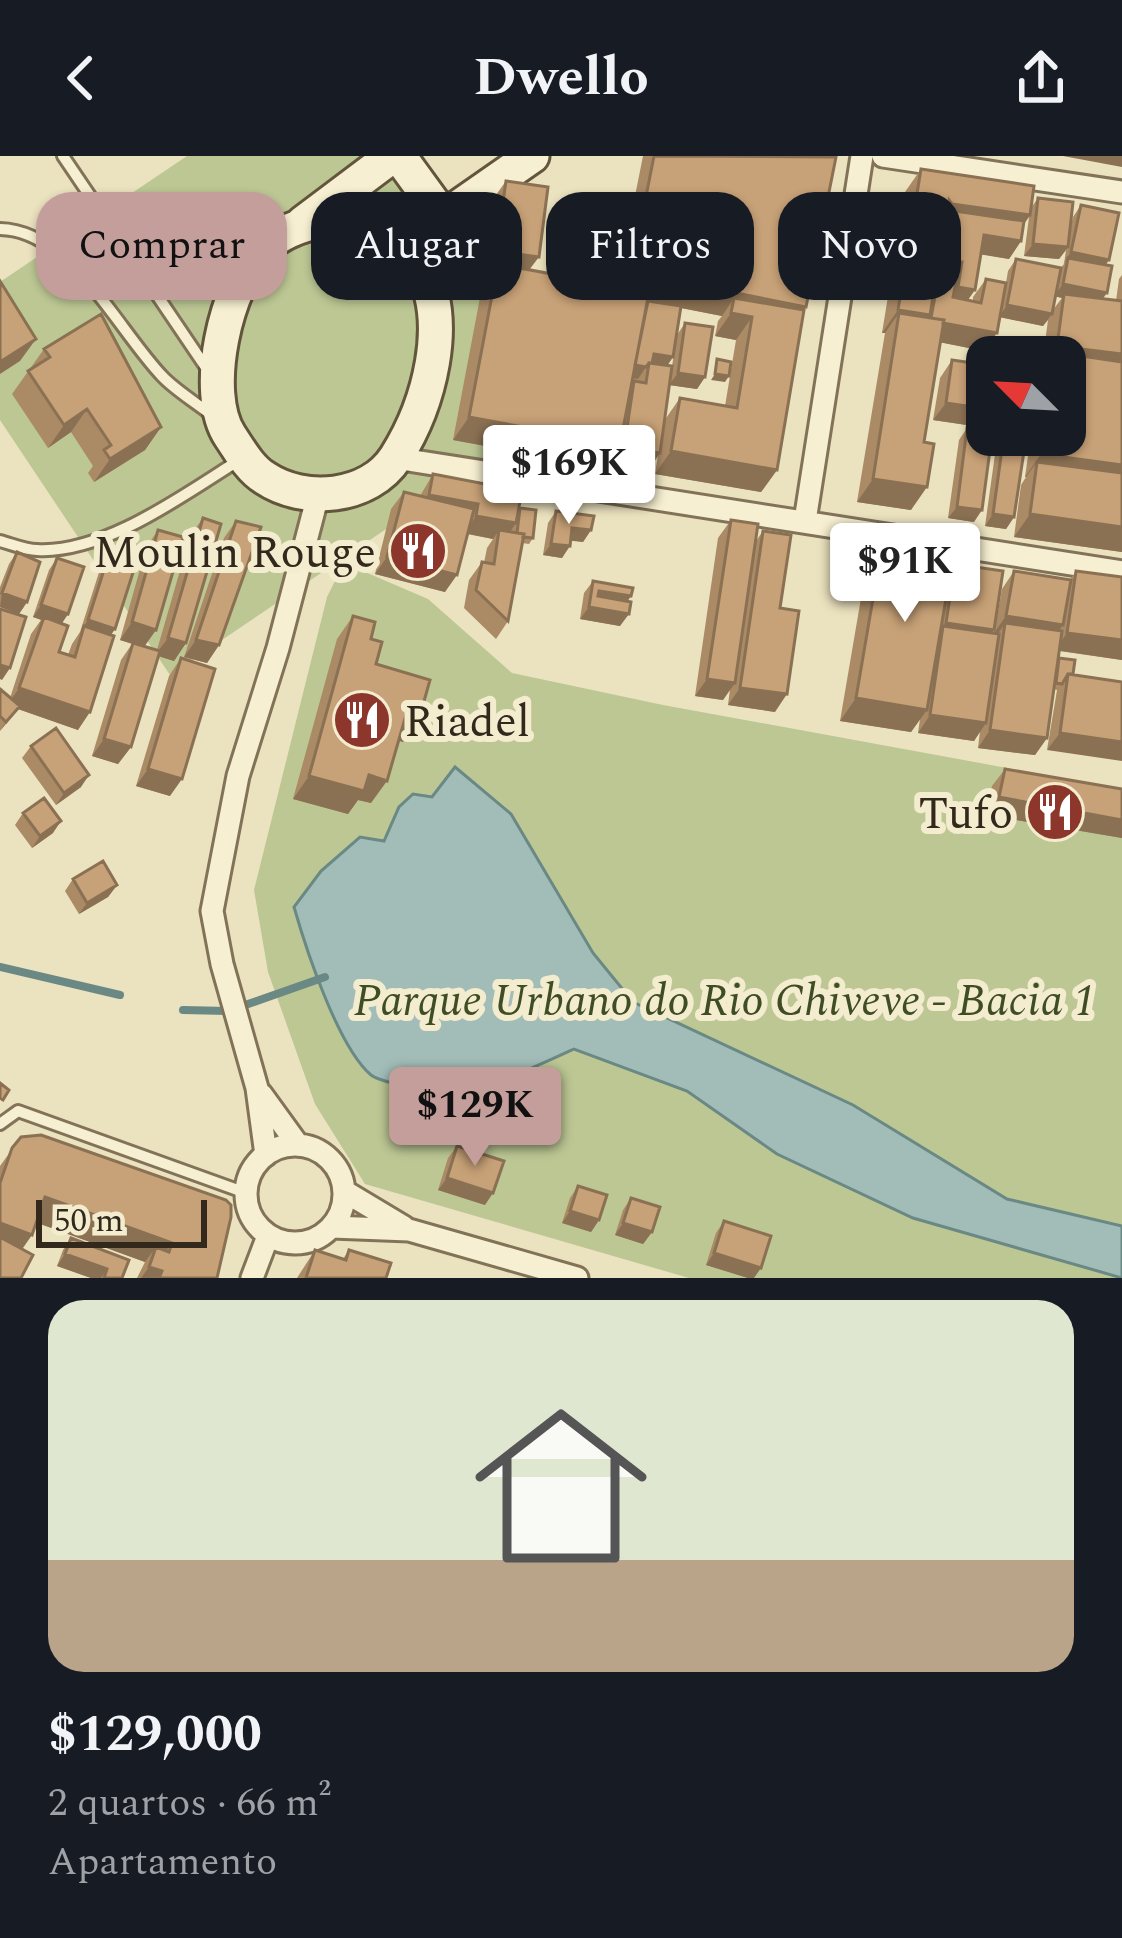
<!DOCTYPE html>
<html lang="pt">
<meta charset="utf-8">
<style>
:root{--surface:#171b24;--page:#242831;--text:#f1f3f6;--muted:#9ea1a6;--accent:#c49e9b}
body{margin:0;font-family:Spectral,serif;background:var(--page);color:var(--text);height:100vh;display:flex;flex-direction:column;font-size:45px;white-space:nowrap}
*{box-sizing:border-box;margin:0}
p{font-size:39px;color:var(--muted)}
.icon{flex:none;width:66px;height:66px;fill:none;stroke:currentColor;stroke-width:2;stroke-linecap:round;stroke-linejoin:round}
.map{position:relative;height:1122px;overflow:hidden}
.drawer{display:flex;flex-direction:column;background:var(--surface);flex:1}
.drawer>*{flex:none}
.guide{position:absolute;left:36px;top:36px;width:1050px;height:108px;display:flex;gap:24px}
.needle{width:78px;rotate:294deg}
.tools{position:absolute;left:966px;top:180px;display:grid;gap:24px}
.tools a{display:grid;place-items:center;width:120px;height:120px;border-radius:24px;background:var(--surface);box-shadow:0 3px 9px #0004;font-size:60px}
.scale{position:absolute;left:36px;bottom:30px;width:171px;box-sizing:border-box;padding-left:12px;border:6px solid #32291c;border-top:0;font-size:33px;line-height:42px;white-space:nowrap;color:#32291c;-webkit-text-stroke:9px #f3ecce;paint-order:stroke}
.price{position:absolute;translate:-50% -102px;padding:0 27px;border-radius:12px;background:#fff;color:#222;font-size:39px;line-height:78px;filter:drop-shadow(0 3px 6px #0008)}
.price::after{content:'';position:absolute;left:50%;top:72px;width:36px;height:27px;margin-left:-18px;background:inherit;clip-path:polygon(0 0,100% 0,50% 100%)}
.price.current{background:var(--accent);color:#111}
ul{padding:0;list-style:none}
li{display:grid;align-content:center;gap:24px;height:636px;padding:0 48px}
li span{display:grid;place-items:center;height:372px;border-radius:36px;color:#555}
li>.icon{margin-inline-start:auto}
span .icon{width:216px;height:216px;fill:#fffc;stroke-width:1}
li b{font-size:51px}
.tag{padding:0 42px;border-radius:36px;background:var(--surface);box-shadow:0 3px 9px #0004;font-size:42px;line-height:108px}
.tag.current{background:var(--accent);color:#111}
header{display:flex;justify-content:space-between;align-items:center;height:156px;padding:0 48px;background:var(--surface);font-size:54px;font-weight:700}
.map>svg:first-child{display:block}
.green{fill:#bcc794}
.water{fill:#a2bdb8;stroke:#6a8985;stroke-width:3}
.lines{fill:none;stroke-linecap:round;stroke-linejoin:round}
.stream{stroke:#6a8985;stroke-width:8}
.lane-casing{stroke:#827358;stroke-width:16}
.street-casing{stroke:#827358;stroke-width:27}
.secondary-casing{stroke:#63543c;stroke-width:39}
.lane{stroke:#f6efd1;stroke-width:10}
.street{stroke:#f6efd1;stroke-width:21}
.secondary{stroke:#f6efd1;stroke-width:33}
.wall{fill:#ab8a66;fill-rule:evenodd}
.shaded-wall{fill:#8b7153}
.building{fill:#c7a177;stroke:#8b7153;stroke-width:3}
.labels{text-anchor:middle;stroke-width:12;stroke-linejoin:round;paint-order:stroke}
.poi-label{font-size:45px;fill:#32291c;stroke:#f3ecce;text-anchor:end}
.park-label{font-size:45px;font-style:italic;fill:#3e4d24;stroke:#f3ecce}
</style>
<header><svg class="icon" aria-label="back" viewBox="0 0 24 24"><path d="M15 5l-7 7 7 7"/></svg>Dwello<svg class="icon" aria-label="share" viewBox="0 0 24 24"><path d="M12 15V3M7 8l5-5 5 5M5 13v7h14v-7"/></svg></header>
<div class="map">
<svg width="1122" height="1122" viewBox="0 0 1122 1122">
<rect width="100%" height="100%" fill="#ebe2bf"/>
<path class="green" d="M187 0H386L558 257 170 519 0 264V126Z
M344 407 428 443 512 517 663 549 1122 633V1122H689L365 1028 315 948 268 816 254 734 327 441Z"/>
<path class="water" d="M455 611 511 658 593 797 633 846 853 949 1007 1043 1122 1070V1122L913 1062 777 998 687 935 574 893C518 919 459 947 397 928 389 926 377 924 371 919 338 891 306 793 294 751L321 715 360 681 384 685 399 651 413 638 432 641Z"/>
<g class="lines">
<path class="stream" d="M0 811 120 839
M183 854 228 855 325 821"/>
<g class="lane-casing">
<path id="lane" d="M63 0 209 216
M0 73C70 74 118 174 162 220 176 235 197 247 214 261
M140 114 189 118 242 102
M0 385C12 388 25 394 37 394 105 398 186 337 241 303
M0 968 18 955 246 1037"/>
</g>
<g class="street-casing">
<path id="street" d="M883 0 1122 36
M395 302 1122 416
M805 365 862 0
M261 938 298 989
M246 1038a49 49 0 1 1 98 0a49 49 0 1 1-98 0Z
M266 999 257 932 222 808 212 755 238 620 278 492 318 339
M344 1035 404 1071
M332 1071 409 1074 577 1122
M252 1122 268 1080"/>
</g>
<g class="secondary-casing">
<path id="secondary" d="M399 0 444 62
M337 62C359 66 388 71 406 87 412 92 416 103 420 110 452 165 429 249 396 301 369 343 304 348 265 322 250 313 240 295 230 280 201 236 226 129 262 93 283 73 310 66 337 62Z
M303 67 392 0
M407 87 532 0"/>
</g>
<use href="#lane" class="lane"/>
<use href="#street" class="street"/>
<use href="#secondary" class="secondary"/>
</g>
<path class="wall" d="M643 0H831L777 314 761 336 655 318 658 299 648 315 612 310 613 299 604 312 453 284 482 131 494 114 484 112 493 43 506 25 530 114 617 130ZM681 152 722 160 718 165 715 180 736 184 725 250 680 242 664 265 667 209 673 201Z
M921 13 1031 52 1038 42 1069 78 1073 61 1081 49 1106 109 1102 143 1116 145 1119 123 1122 119V396L1014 381 1021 329 1026 321H1025L1031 279H1065V201H1043L1048 164 1043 170 1000 161 984 195 940 186 911 354 857 346 885 177H882L905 36ZM1029 61 1024 100 1059 103 1066 94 1064 108 1060 113 1016 103 1008 115 1006 127 986 123 973 141V145L968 144 981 98 1009 103 1021 85 1024 68ZM1055 140 1062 142 1052 155Z
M685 167 705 221 697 233 669 229 677 179Z
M44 193 161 271 145 294 94 326 88 317 93 310 71 276 48 292 12 238Z
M952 204 987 209V272L933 264 940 222Z
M967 272 974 366 948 362 959 284Z
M1004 279 1014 361 1006 373 985 370 996 291Z
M433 318 519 354 533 382 529 388 522 387 508 465 496 483 464 452 469 424 482 406 484 407 487 392 493 383 467 378 445 436 375 418 391 353 404 336 420 340Z
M556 355 591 374 583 386 571 384 562 402 543 399 548 367Z
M203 362 186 487 174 505 158 500 131 591 118 608 92 600 121 504 132 488 120 484 146 392 158 374 156 474 144 490 157 494 190 380Z
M731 364 756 385 763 375 780 452 775 556 728 549 730 533 723 544 695 540 718 382Z
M236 365 219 489 207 507 184 501 224 382Z
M883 384 950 414 955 408 992 477H994L1002 433 1014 415 1070 424 1076 415 1122 421V504L1059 495 1058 503 1073 518 1122 526 1047 594 1057 534 1054 533 1047 582 1035 599 978 592 980 575 974 585 918 577 920 563 911 576 840 565 867 407Z
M110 395 115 473 111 479 78 574 18 553 0 575V533L10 542 31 478 41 464 33 461 49 414 57 402 68 458 62 467 59 496 68 499 72 488 80 476 102 407Z
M17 396 27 446 19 458 0 451V431L9 408Z
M593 425 627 446 620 470 580 463 584 437Z
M353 460 371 483 376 508 419 563 403 586 399 584 371 647 358 644 348 658 293 643 337 483Z
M181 502 170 640 136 630 169 520Z
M31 590 81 631 56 649 22 602Z
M1005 613 1122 633V682L987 659 992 630Z
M23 657 53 677 32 692 15 669Z
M73 723 117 729 108 741 79 758 65 735Z
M21 981 217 1122H137L145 1106 36 1066 22 1093 0 1122V1010Z
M457 990 485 1049 438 1034 448 1002Z
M578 1030 599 1064 591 1076 562 1067 570 1042Z
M631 1042 652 1076 643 1088 615 1079 623 1054Z
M724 1065 754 1122H748L706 1109 716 1077Z
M71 1082 122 1122H91L57 1110 63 1094Z
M315 1094 343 1103 349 1094 386 1122H297Z"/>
<path class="shaded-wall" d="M1063 0H1122V11Z
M952 48 1030 59 1014 82 948 54Z
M984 79 1021 85 1009 103 972 97Z
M1033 88 1068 91 1059 103 1024 100Z
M496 95 539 101 526 118 498 108 494 114 484 112Z
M1071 96 1109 104 1101 116 1068 102 1063 108Z
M940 103 962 106 950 124 941 108 932 121Z
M631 116 806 151 790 173 752 161 736 184 715 180 731 157 734 142 722 160 615 139Z
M1063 128 1107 137 1098 149 1064 138 1062 142 1054 140Z
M958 131 975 134 963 151 946 148Z
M1007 149 1052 158 1043 170 999 161Z
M898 154 930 159 914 182 899 157 885 177H882Z
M930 165 997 177 984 195 918 182Z
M36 183 20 205 0 218V206Z
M1057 190 1122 198V223L1055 196 1050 201Z
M654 198 673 201 665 213 648 211Z
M634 209 646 211 638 223 626 221Z
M678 217 705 221 697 233 669 229Z
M715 218 729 220 725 226 711 224Z
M946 247 987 253V272L933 264Z
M87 253 71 276 48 292 64 269Z
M469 261 620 289 604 312 453 284Z
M161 271 145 294 94 326 110 303Z
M624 292 660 297 648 315 612 310Z
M671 295 777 314 761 336 655 318Z
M1041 298 1122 309V334L1037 306 1026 321H1025Z
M873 323 927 331 911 354 857 346Z
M429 339 478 348 466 366 417 356Z
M957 351 982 354 974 366 948 362Z
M993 358 1014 361 1006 373 985 370Z
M1030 358 1122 371V396L1014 381Z
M476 360 516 367 504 385 499 374 493 383 464 377Z
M572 372 591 374 583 386 564 384Z
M551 388 570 390 562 402 543 399Z
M387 401 457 419 445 436 375 418Z
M599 435 631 440 623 452 591 447Z
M2 437 27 446 19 458 0 451Z
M41 449 68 458 60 470 33 461Z
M589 451 629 458 620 470 580 463Z
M1006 460 1063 469 1051 486 1005 467 998 478 994 477Z
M88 464 115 473 106 485 84 470 80 476Z
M132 466 156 474 144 491 120 484Z
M946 467 994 474 981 491 943 470Z
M1067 477 1122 484V504L1055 494Z
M168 482 186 487 174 505 155 499Z
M196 484 219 489 207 507 184 501Z
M0 509 10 512 2 524 0 523Z
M707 523 735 527 723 544 695 540Z
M19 532 90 556 78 574 18 553 0 575 6 566 7 550Z
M740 532 787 538 775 556 728 549Z
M856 542 927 554 911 576 840 565Z
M406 559 419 563 403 586 389 582Z
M930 559 986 567 974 585 918 577Z
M990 574 1047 582 1035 599 978 592Z
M1060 577 1122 586V605L1047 594Z
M104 583 131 591 118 608 92 600Z
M148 613 182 623 170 640 136 630Z
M89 619 81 631 56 649 64 637Z
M369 619 387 625 371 647 358 644 348 658 293 643 309 620Z
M999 641 1122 664V682L987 659Z
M61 665 53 677 32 692 40 680Z
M117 729 108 741 79 758 87 747Z
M447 1022 493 1037 485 1049 438 1034Z
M45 1041 172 1087 156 1109V1091L145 1106 29 1064Z
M570 1055 599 1064 591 1076 562 1067Z
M0 1067 32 1079 16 1102 0 1096Z
M623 1067 652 1076 643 1088 615 1079Z
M714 1097 761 1112 754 1122H748L706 1109Z
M65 1098 107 1113 101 1122H91L57 1110Z
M149 1111 162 1115 157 1122H141Z"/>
<path class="building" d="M654 0 836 1 806 151 631 116Z
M921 13 1034 30 1030 59 952 48 949 44 930 159 898 154Z
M506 25 548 31 539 101 496 95Z
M1038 42 1073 46 1068 91 1033 88Z
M1081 49 1119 57 1109 104 1071 96Z
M948 54 1024 65 1021 85 984 79 975 134 958 131 962 106 940 103Z
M1068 102 1112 110 1107 137 1063 128Z
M1016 103 1061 112 1052 158 1007 149Z
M498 108 649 136 620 289 469 261Z
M941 108 959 112 953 141 981 147 986 123 1006 127 997 177 943 167 944 164 931 162Z
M0 125 36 183 0 206Z
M1064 138 1122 145V198L1057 190Z
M734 142 804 154 777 314 671 295 680 242 737 252 752 161 731 157Z
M648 145 681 150 673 201 654 198 652 207H649L646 211 635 209Z
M899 157 944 164 924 286 934 288 927 331 873 323Z
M101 158 161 271 110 303 104 294 111 289 87 253 64 269 28 215 50 201 44 193Z
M685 167 713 171 705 221 678 217Z
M1055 196 1122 206V309L1041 298 1043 279H1065V201H1055Z
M717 203 731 206 729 220 715 218Z
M952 204 987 209V253L946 247Z
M649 207 672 210 660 297 624 292 634 225 646 227Z
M967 272 987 274V279H992L982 354 957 351Z
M1004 279 1026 282 1014 361 993 358Z
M1037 306 1122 317V371L1030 358Z
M433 318 522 335 516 367 476 360 478 348 429 339Z
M404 336 474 353 457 419 387 401Z
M520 352 536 354 533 382 523 381 524 378 517 377Z
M556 355 594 360 591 374 572 372 570 390 551 388Z
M203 362 221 368 186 487 168 482Z
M731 364 758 368 735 527 707 523Z
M236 365 261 371 219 489 196 484Z
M158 374 183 381 156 474 132 466Z
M499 374 524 378 508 465 476 434 482 406 494 408Z
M763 375 791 379 780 452 799 455 787 538 740 532Z
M883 384 954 396 927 554 856 542Z
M110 395 137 404 115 473 88 464Z
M17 396 40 406 27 446 2 437Z
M57 402 84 411 68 458 41 449Z
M955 408 1003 415 994 474 946 467Z
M1014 415 1071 424 1063 469 1006 460Z
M1076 415 1122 421V484L1067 477Z
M593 425 633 432 631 440 599 435 598 440 631 446 629 458 589 451Z
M0 453 26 461 10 512 0 509Z
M353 460 375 466 371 483 382 486 376 508 430 524 419 563 406 559 387 625 369 619 364 635 309 620Z
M44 461 68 470 59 496 75 501 84 470 114 480 90 556 19 532Z
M1005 467 1062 475 1047 582 990 574Z
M943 470 999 478 986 567 930 559Z
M133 487 160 495 131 591 104 583Z
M181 502 215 513 182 623 148 613Z
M1059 502 1075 504 1073 518H1068L1062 528 1056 527Z
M1068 518 1122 526V586L1060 577Z
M0 533 20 550 6 566 0 560Z
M56 572 89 619 64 637 31 590Z
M1005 613 1122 633V664L999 641Z
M44 642 61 665 40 680 23 657Z
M103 705 117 729 87 747 73 723Z
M0 927 9 934 3 944 0 942Z
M41 979 226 1044 231 1049V1061L217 1122H159L162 1115 149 1111 156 1091 169 1096 172 1087 45 1041 32 1079 0 1067V1027L12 992 21 981Z
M457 990 504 1005 493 1037 447 1022Z
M578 1030 607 1039 599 1064 570 1055Z
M631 1042 660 1051 652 1076 623 1067Z
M724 1065 771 1080 761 1112 714 1097Z
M0 1081 33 1099 21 1122H0Z
M71 1082 129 1104 122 1122H104L107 1113 65 1098Z
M315 1094 346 1104 349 1094 391 1107 386 1122H306Z"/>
<defs>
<g id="restaurant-disc" transform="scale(3)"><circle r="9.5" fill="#8d362c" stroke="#f3ecce"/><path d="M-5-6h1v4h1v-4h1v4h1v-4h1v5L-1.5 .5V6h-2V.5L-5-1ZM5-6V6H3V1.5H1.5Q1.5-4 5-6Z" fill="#fff"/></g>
</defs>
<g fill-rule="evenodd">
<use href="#restaurant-disc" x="418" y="395"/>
<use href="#restaurant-disc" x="362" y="564"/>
<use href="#restaurant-disc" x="1055" y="656"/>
</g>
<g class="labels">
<g class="poi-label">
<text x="376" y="411">Moulin Rouge</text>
<text x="404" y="580" text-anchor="start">Riadel</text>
<text x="1013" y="672">Tufo</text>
</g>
<g class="park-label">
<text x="725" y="859">Parque Urbano do Rio Chiveve - Bacia 1</text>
</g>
</g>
</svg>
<div class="tools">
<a><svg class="needle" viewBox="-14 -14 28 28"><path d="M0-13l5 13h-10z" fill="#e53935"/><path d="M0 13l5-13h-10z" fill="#9ea1a6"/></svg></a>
</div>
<div class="scale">50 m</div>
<b class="price" style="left:569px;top:371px">$169K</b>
<b class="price" style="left:905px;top:469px">$91K</b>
<b class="price current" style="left:475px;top:1013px">$129K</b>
<div class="guide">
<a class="tag current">Comprar</a>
<a class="tag">Alugar</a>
<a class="tag">Filtros</a>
<a class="tag">Novo</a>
</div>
</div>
<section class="drawer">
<ul>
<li><span style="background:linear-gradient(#dfe7d0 70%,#b9a48a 0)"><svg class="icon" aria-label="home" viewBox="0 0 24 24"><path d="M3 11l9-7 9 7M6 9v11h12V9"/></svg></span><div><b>$129,000</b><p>2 quartos · 66 m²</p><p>Apartamento</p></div></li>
</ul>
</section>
